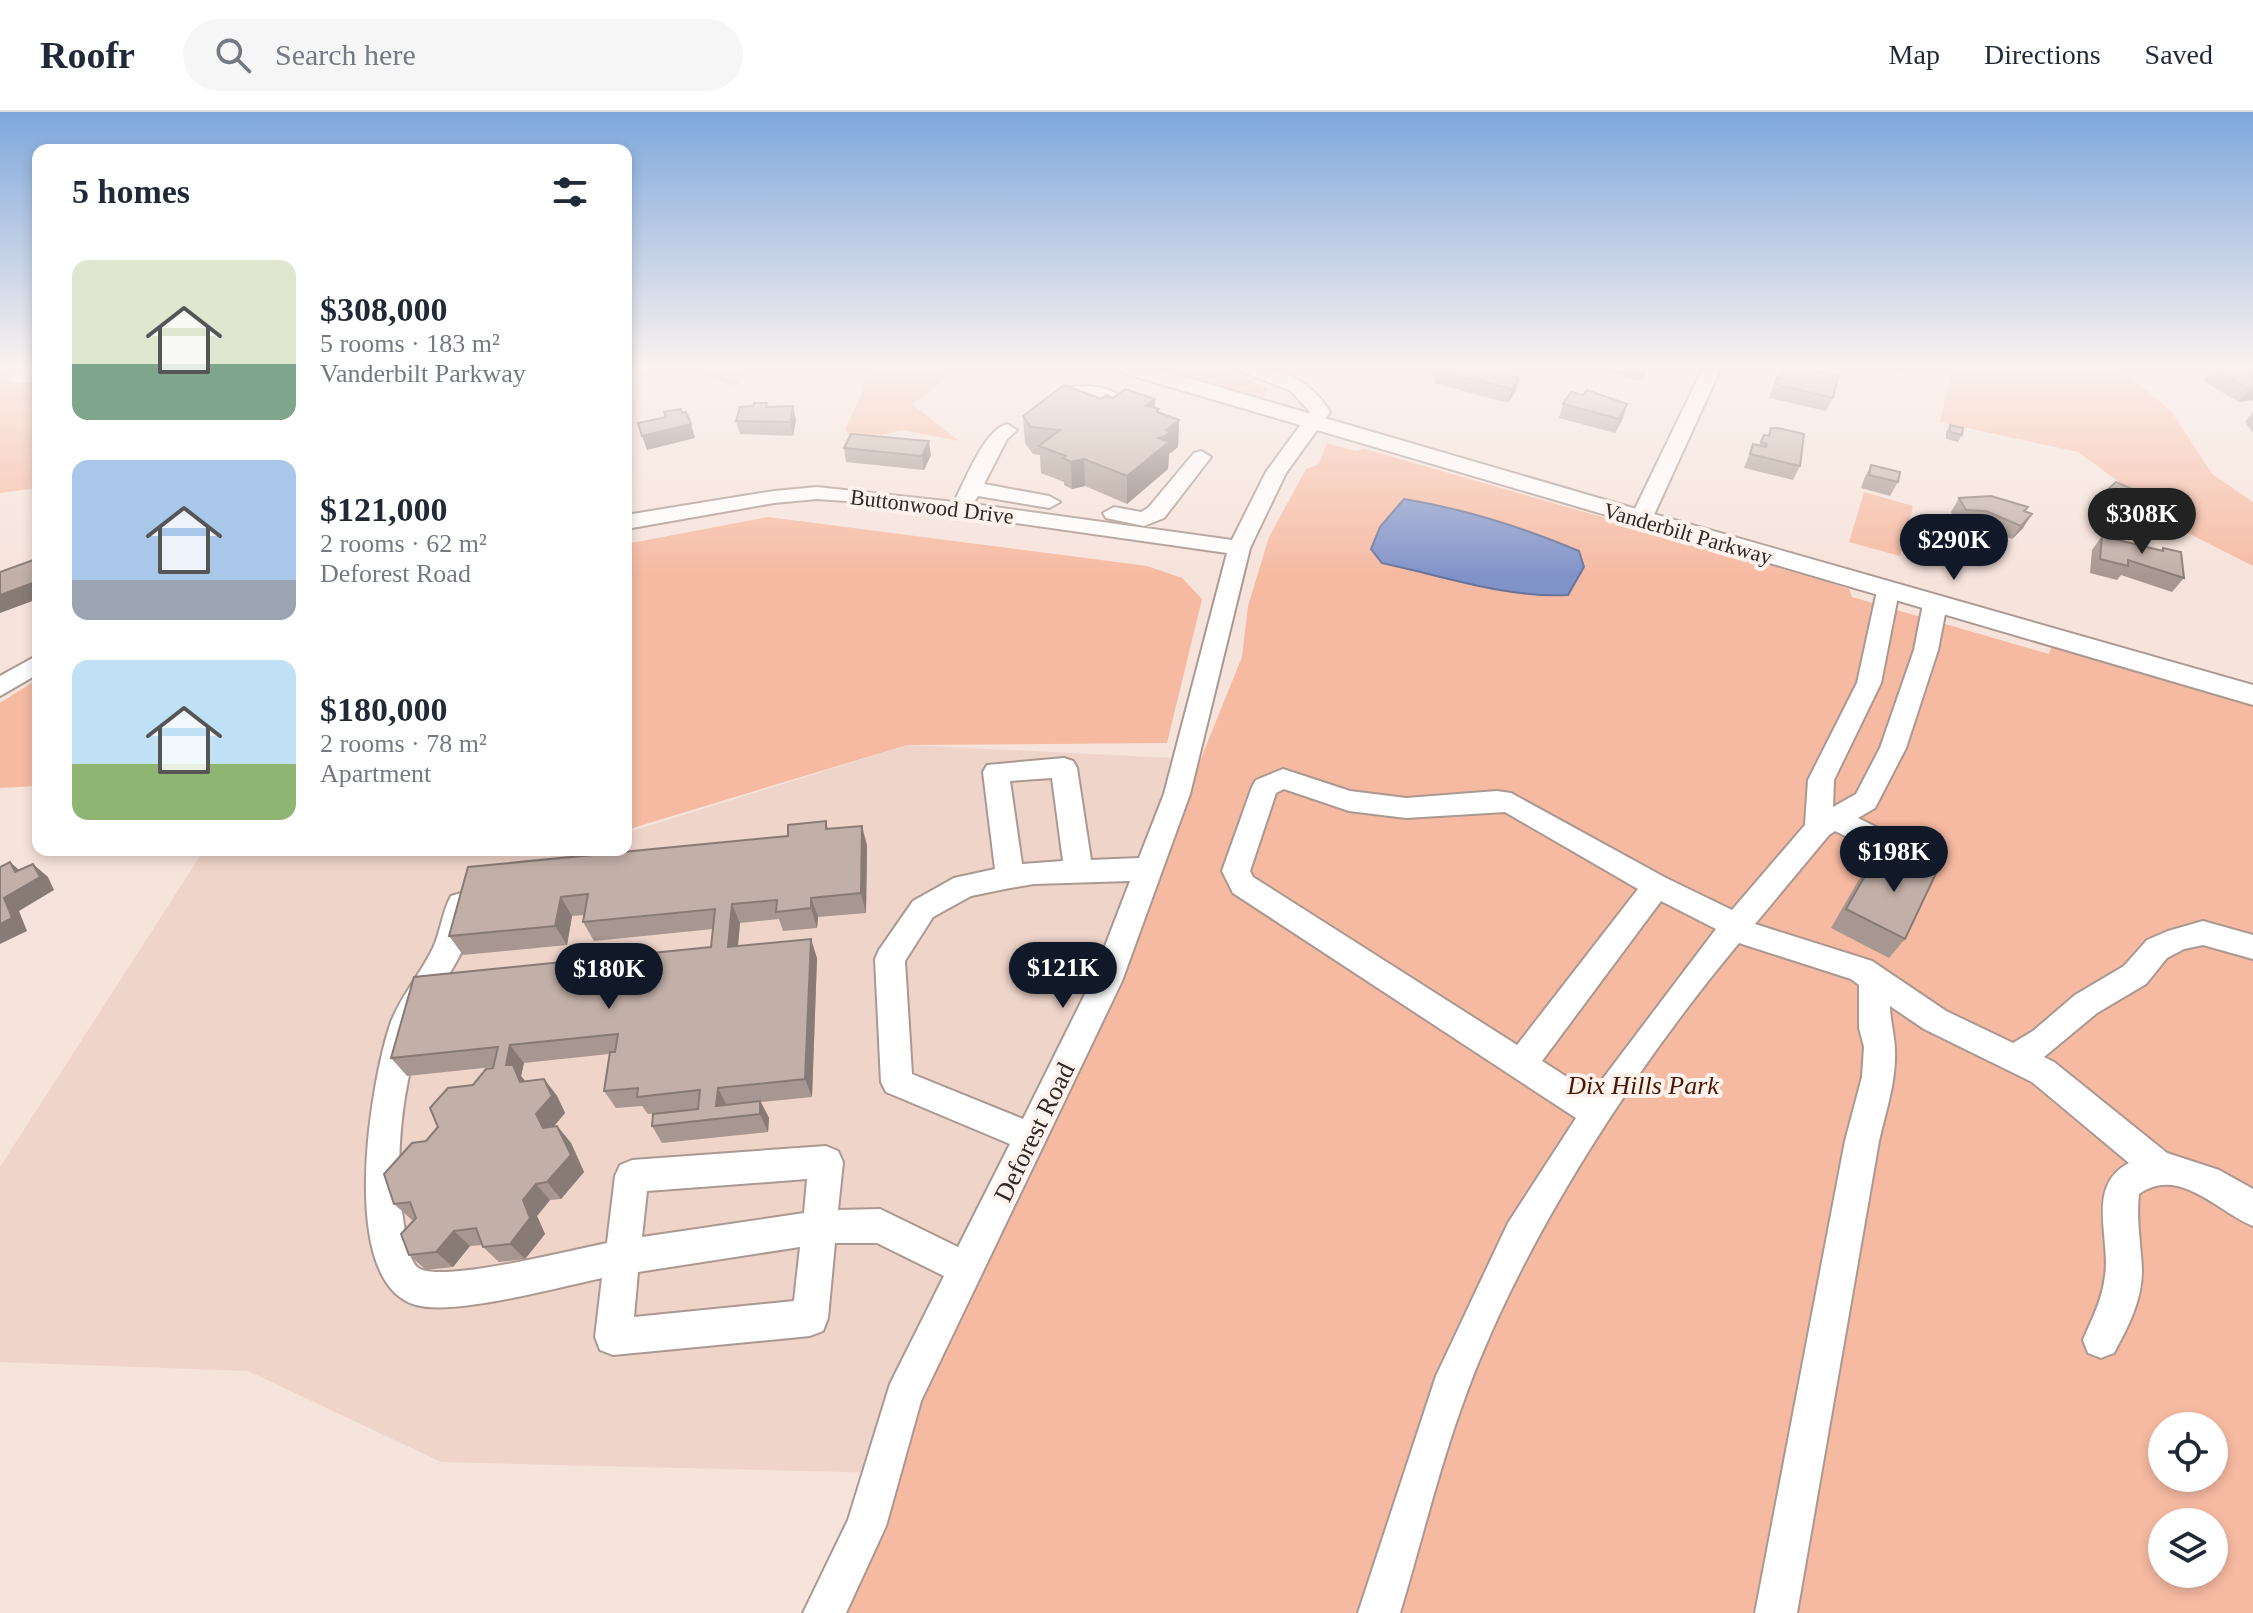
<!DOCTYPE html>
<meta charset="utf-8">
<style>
:root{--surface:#fff;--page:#f6f6f7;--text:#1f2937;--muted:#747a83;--line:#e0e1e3;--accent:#111827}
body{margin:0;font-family:"Times New Roman",serif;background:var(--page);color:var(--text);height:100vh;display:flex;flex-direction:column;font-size:30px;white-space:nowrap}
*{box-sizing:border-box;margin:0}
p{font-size:26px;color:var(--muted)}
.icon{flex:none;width:44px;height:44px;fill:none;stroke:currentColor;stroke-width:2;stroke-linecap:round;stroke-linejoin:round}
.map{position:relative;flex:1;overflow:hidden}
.sheet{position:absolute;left:32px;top:32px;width:600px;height:712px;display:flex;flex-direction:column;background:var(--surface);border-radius:16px;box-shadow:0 4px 12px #0003}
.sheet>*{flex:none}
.tools{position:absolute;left:2148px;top:1300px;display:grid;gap:16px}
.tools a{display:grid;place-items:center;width:80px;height:80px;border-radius:50%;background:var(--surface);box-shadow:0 4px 12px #0003;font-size:40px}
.price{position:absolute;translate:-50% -68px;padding:0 18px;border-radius:28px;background:var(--accent);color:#fff;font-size:26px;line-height:52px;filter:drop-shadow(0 2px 4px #0008)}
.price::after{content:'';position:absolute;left:50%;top:48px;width:24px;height:18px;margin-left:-12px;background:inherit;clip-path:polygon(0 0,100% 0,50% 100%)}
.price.on{background:#222;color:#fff}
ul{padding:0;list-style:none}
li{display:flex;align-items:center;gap:24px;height:200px;padding:0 40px}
li span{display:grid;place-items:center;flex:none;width:224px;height:160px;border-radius:16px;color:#555}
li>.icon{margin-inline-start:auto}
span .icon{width:96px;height:96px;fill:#fffc;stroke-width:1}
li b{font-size:34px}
h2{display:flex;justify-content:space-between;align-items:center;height:96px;padding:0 40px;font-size:34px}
header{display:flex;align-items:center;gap:48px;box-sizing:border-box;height:112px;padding:0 40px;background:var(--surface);border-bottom:2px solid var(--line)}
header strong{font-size:38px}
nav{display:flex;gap:44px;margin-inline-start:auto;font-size:28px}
.search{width:560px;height:72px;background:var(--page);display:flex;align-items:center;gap:20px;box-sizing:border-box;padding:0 28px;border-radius:44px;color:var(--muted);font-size:30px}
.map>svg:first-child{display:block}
.built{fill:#efd4ca}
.green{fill:#f6baa2;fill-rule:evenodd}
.water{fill:#8093c9;stroke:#687398;stroke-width:2}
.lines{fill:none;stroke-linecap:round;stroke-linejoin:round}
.minor-casing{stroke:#aa9891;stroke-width:4}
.major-casing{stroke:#aa9891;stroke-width:4}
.minor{fill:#fff;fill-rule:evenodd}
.major{fill:#fff;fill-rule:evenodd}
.wall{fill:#a79790}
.shaded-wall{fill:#887b76}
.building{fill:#c2b0a8;stroke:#887b76;stroke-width:2}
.labels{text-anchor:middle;stroke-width:8;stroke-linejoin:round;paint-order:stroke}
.far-street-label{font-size:22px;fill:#2f2825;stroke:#fef2ed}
.park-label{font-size:26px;font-style:italic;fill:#4d1600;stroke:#fef2ed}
.street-label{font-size:26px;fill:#2f2825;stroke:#fef2ed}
</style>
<header>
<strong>Roofr</strong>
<div class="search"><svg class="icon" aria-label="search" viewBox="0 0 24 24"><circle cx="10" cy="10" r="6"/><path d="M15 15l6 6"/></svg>Search here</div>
<nav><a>Map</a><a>Directions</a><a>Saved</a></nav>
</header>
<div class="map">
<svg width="2253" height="1501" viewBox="0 0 2253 1501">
<rect width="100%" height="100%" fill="#f6e3db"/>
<path class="built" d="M907 633 1172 646 1181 696 886 1361 441 1350 248 1259 0 1250V1055L204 738 549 745 572 738H626V721Z"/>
<path class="green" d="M0 254H23L11 261 9 270 38 271V376L0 381Z
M626 254H757L735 275 700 262 635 264 626 268Z
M867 254H963L912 292 959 329 901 318 852 330 845 317 861 284Z
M1154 254H1221L1269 277 1261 287Z
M1953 254H2117L2172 300 2212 362 2253 390V454L2192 423 2078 340 1940 310Z
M1327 331 1355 339 1365 337 1825 469 1849 477 1852 485 2049 542 2052 534 2253 594V1501H823L1181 696 1242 545 1248 494 1269 425 1306 357 1319 352ZM2162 1314H2214V1366H2162ZM2162 1410H2214V1462H2162Z
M1864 380 1913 394 1900 444 1849 430Z
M768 405 1147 454 1182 466 1202 487 1167 631 907 633 626 718V432Z
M38 567V674L0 676V591Z"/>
<path class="water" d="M1404 387C1465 397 1522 415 1579 439L1584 455 1568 483C1505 486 1443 464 1382 451L1371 437 1380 415Z"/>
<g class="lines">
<g class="minor-casing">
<path id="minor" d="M1236 254C1275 254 1309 265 1330 300L1286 361 1250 436 1190 682 1122 869 921 1289 886 1414 846 1501H803L848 1408 890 1272 944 1164 877 1131H835L828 1206 823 1219 810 1224 613 1243 600 1238 595 1225 602 1166C559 1175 455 1204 416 1193 336 1171 371 967 391 910 401 884 421 861 433 836 441 819 442 800 451 784L461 781 471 784 475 792C471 807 469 825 462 839 450 864 430 888 422 914 402 976 393 1049 404 1113 406 1125 409 1152 420 1157 447 1170 572 1138 607 1131L615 1064 620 1053 632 1048 826 1034 838 1039 843 1050 838 1098 880 1097 958 1135 1010 1032 886 980 881 970 875 847 879 838 913 789 954 766 995 757 983 660 987 653 1064 646 1073 649 1077 656 1091 748 1139 746 1164 682 1227 441 875 391 817 387 774 391 626 417V403L774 379 817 375 954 390C965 369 984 318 1007 312L1017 318 1007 327 984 372 1049 384 1060 390 1049 396 978 384 973 392 1232 428 1266 360 1310 300 1291 279 1238 258ZM1052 666 1063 749 1022 752 1010 669ZM1130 769 1092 868 1023 1007 912 962 905 849 933 805 971 784 1010 776 1034 772ZM807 1067 804 1101 642 1125 647 1079ZM800 1135 794 1189 634 1205 638 1160Z
M1704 254H1722L1652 407 1641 414 1633 412 1630 407Z
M1071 275C1091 272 1115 275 1128 291 1117 304 1097 309 1084 296L1087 292 1106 291 1096 287 1064 285 1061 281 1064 277Z
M1201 339 1211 345 1164 406 1144 414 1106 406 1103 401 1114 395 1141 400 1148 396 1194 341Z
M1888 472 1896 474 1899 479 1881 571 1834 668 1833 695 1856 682 1880 636 1914 538 1923 492 1927 487H1943L1947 492 1938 538 1906 636 1875 696 1858 706 1916 735 1920 743 1916 751 1906 754 1835 719 1829 723 1755 812 1872 849 1946 899 2013 931 2033 919 2075 883 2124 854 2147 828 2168 819 2203 809 2253 823V847L2203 833 2184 837 2167 846 2146 872 2097 901 2044 945 2054 950 2167 1041 2219 1058 2253 1077V1114C2218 1100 2179 1053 2139 1082 2136 1108 2141 1132 2142 1158 2142 1189 2128 1215 2114 1241L2101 1246 2088 1241 2083 1228C2092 1206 2102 1189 2105 1164 2111 1126 2085 1074 2129 1051L2032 970 1924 917 1890 894C1890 909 1895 924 1895 939 1896 970 1886 999 1879 1029L1797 1501H1755L1845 1029 1862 965 1864 935 1859 916V873L1851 867 1739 831C1634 957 1524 1126 1467 1280 1440 1352 1422 1428 1400 1501H1358L1436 1264 1508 1111 1576 1006 1233 781 1222 759 1252 675 1256 668 1283 657 1350 679 1406 686 1497 679 1511 681 1666 766 1732 798 1805 713 1808 668 1857 571 1877 479 1880 474ZM1284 677 1349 699 1406 706 1505 700 1638 777 1517 933 1253 765 1250 759 1276 681ZM1661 789 1716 817 1592 981 1542 949Z
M38 543V562L0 584V564Z"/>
</g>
<g class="major-casing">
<path id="major" d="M1113 254H1147L1650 401 2253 573V593L1116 259Z"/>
</g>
<use href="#minor" class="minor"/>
<use href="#major" class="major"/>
</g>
<path class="wall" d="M1433 254H1496V260L1519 266 1516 279 1508 291 1434 271 1436 265 1431 264Z
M1590 254H1653L1651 258 1648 257 1643 269 1589 256Z
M1780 254 1833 286 1826 299 1769 286Z
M1863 254H1921L1918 258 1910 257 1908 261Z
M2253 254V288L2239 290 2203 269 2213 255Z
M1101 287 1154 296 1159 301 1179 308 1178 335 1169 342 1168 357 1127 392 1085 374 1072 377 1064 373V370L1041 361 1040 343 1033 342 1025 331 1023 304Z
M1563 292H1627L1623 306 1615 321 1559 306Z
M793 294 796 308 793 324 740 322 736 309 768 295Z
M2253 300V321L2245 310Z
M1950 313 1962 323 1958 330 1946 327V320Z
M1771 316 1800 354 1793 368 1744 356 1753 332 1759 333 1764 323H1768Z
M844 336 931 343 924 358 846 350Z
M1871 353 1898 370 1890 384 1861 376 1864 367Z
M2130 376 2119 391 2102 385 2107 378Z
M1959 386 2028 395 2025 399 2023 416 2012 427 1977 413 1957 412 1951 400Z
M2102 424 2161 438 2163 436 2184 466 2172 480 2121 463 2117 468 2090 461 2092 438Z
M826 709 828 717 867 733 866 801 818 805 817 816 783 819 779 807 740 811 738 834 817 846 812 985 761 990 769 1006 768 1020 662 1031 652 1014 698 997 648 1002 642 994 616 996 604 979 609 942 524 951 521 964 525 969 544 967 557 984 565 1001 554 1014H557L571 1031 584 1060 561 1087 550 1088 537 1104 545 1122 525 1147 499 1150 483 1135 482 1133 470 1134 453 1155 426 1158 409 1143 415 1107 412 1108 394 1092 426 1029 473 973 493 955 407 964 391 946 711 835 713 817 594 829 583 810 584 803 572 804 567 833 463 843 449 824 468 755 788 724Z
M1906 739 1905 827 1889 846 1831 816 1858 769 1873 750 1891 759Z"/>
<path class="shaded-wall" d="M1519 266 1516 279 1508 291 1512 277Z
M2253 276V288L2239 290 2249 277Z
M1155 287 1154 314 1146 294Z
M1627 292 1623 306 1615 321 1619 307Z
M793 294 796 308 793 324 790 310Z
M1179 308 1178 335 1169 342 1168 357 1127 392V364L1158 326Z
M691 312 695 326 647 338 642 324Z
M929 329 931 343 924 358 922 344Z
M1084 347 1085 374 1072 377 1071 350Z
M2032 402 2023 416 2012 427 2021 414Z
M38 469V487L0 501V483Z
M862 714 867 733 866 801 861 781Z
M10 750 25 763 33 752 48 765 54 778 19 799 27 819 0 832V812L4 786 15 760Z
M561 785 572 804 567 833 555 814Z
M811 786 818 805 817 816 811 796Z
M732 792 740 811 736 854 728 835Z
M811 827 817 846 812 985 805 967Z
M510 933 524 951 521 964 526 970 533 987 506 953Z
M544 967 557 984 565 1001 550 1019 543 1016 536 1002Z
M718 976 727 994H716Z
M760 989 769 1006 768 1020 760 1002Z
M557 1014 571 1031 584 1060 561 1087 547 1070Z
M536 1072 550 1088 537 1104 545 1122 525 1147 510 1132 523 1088Z
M454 1119 470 1134 453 1155 436 1140Z"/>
<path class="building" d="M1441 254H1497L1494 259 1519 266 1512 277 1437 258Z
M1781 254H1790L1838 264 1833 286 1775 272 1777 266 1782 267 1784 260 1779 258Z
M2223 254H2253V276L2249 277 2213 255Z
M1064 273 1101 287 1106 283 1113 286 1125 277 1155 287 1146 294 1159 297 1157 300 1179 308 1166 318 1170 320 1165 324 1158 326 1169 330 1127 364 1084 347 1071 350 1063 346 1066 344 1039 334 1060 318 1031 315 1023 304Z
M1587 278 1627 292 1619 307 1563 292 1571 280 1583 283Z
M754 291H767L766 295 793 294 790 310 736 309 740 295 753 294Z
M681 297 682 301 686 300 691 312 642 324 638 311 666 305 664 300Z
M1950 313 1963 316 1962 323 1950 320Z
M1771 316H1778L1804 322 1800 354 1750 342 1753 332 1766 335 1767 332 1761 330 1764 323 1769 324Z
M851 322 929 329 922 344 844 336Z
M1871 353 1900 360 1898 370 1869 363Z
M2116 370 2130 376 2124 384 2107 378Z
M1991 384 2028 395 2024 399 2032 402 2021 414 1986 399 1966 398 1959 386Z
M2102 424 2163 439V436L2181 440 2184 466 2128 448V454L2100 447Z
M36 447 38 452V469L0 483V460Z
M826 709V717L862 714 861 781 811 786V796L776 800 777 788 732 792 728 835 811 827 805 967 718 976 716 994 760 989V1002L652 1014 653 1002 698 997 700 978 637 985 638 976 604 979 610 940H615L618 922 510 933 506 953H513L520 970 544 967 552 984 536 1002 543 1016 557 1014 571 1043 547 1070 536 1072 523 1088 530 1106 510 1132 483 1135 476 1116 454 1119 436 1140 409 1143 401 1122 416 1106 410 1090 394 1092 384 1062 412 1031 426 1029 438 1015 430 996 448 976 473 973 486 957 493 956 498 935 391 946 414 865 711 835 715 797 583 810 588 782 561 785 555 814 449 824 468 755 788 724V713Z
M1906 739 1939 755 1905 827 1846 797 1873 750 1895 760Z
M10 750 15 760 33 752 40 765 4 786 12 806 0 812V755Z"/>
<linearGradient id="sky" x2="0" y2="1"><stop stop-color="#7ea7dc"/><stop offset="0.55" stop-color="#fbf2ef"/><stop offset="1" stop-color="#fbf2ef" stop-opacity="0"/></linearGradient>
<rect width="2253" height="464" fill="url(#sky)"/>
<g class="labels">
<g class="far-street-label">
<text transform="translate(932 394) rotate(7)" y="8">Buttonwood Drive</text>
<text transform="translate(1688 421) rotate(16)" y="8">Vanderbilt Parkway</text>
</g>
<g class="park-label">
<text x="1643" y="982">Dix Hills Park</text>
</g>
<g class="street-label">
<text transform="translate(1034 1020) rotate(-64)" y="9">Deforest Road</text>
</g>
</g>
</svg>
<div class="tools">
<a><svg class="icon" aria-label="locate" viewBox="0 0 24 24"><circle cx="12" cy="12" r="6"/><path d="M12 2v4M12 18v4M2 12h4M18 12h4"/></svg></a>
<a><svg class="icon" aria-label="layers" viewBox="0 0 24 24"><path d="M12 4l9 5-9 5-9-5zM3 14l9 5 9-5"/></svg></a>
</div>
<b class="price on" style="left:2142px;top:444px">$308K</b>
<b class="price" style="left:1954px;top:470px">$290K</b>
<b class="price" style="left:1894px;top:782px">$198K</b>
<b class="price" style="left:1063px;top:898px">$121K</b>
<b class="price" style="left:609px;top:899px">$180K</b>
<section class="sheet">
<h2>5 homes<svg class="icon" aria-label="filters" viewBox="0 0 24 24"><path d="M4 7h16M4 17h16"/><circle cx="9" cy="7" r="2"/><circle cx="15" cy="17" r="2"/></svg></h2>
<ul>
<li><span style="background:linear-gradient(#dfe7d0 65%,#7fa58c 0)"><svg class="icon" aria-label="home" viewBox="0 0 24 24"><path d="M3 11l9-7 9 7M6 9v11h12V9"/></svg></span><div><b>$308,000</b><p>5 rooms · 183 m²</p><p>Vanderbilt Parkway</p></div></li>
<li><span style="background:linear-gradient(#a9c7e8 75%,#9aa5b1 0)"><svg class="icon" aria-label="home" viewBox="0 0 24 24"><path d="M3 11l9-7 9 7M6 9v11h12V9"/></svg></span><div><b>$121,000</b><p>2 rooms · 62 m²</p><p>Deforest Road</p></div></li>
<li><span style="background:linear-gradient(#bfe0f5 65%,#8fb573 0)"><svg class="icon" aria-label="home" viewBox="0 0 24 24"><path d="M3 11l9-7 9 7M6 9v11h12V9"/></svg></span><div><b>$180,000</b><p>2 rooms · 78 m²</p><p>Apartment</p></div></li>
</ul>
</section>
</div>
